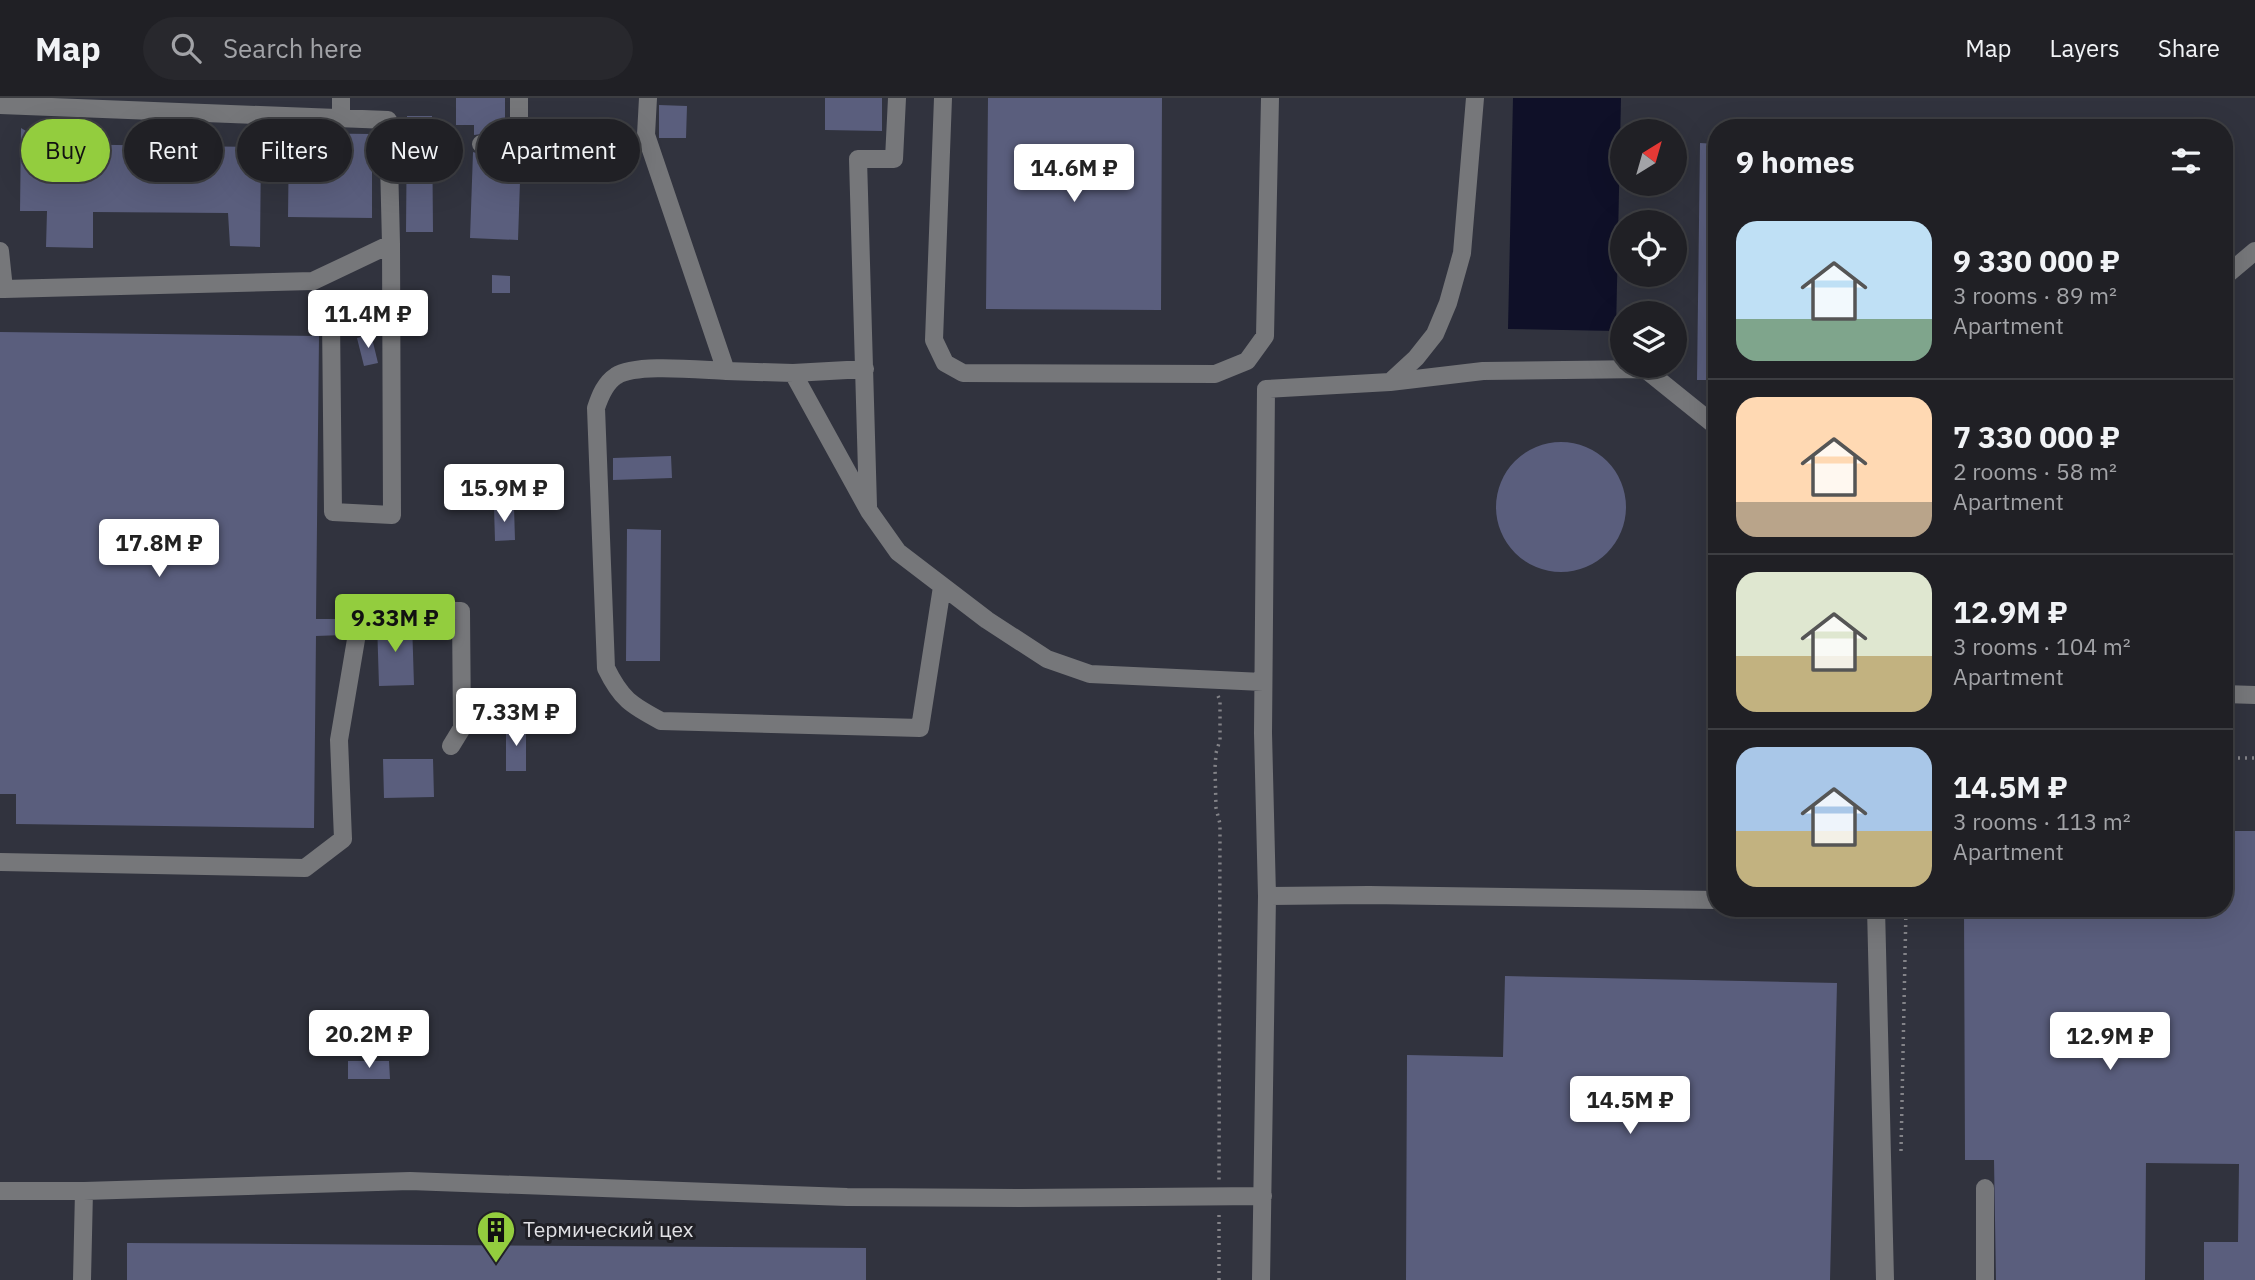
<!DOCTYPE html>
<meta charset="utf-8">
<style>
:root{--surface:#202025;--page:#28282d;--text:#f1f3f6;--muted:#a2a3a7;--line:#3d3e42;--accent:#93cd3e}
body{margin:0;font-family:"IBM Plex Sans",sans-serif;background:var(--page);color:var(--text);height:100vh;display:flex;flex-direction:column;font-size:26px;white-space:nowrap}
*{box-sizing:border-box;margin:0}
p{font-size:23px;color:var(--muted)}
.icon{flex:none;width:38px;height:38px;fill:none;stroke:currentColor;stroke-width:2;stroke-linecap:round;stroke-linejoin:round}
.map{position:relative;flex:1;overflow:hidden}
.drawer{position:absolute;left:1708px;top:21px;width:525px;height:798px;display:flex;flex-direction:column;background:var(--surface);border-radius:28px;box-shadow:0 7px 28px #0002,0 0 0 2px var(--line)}
.drawer>*{flex:none}
.guide{position:absolute;left:21px;top:21px;width:665px;height:63px;display:flex;gap:14px}
.needle{width:46px;rotate:37deg}
.buttons{position:absolute;left:1610px;top:21px;display:grid;gap:14px}
.buttons a{display:grid;place-items:center;width:77px;height:77px;border-radius:50%;background:var(--surface);box-shadow:0 7px 28px #0002,0 0 0 2px var(--line);font-size:35px}
.price{position:absolute;translate:-50% -60px;padding:0 16px;border-radius:7px;background:#fff;color:#222;font-size:23px;line-height:46px;filter:drop-shadow(0 2px 4px #0008)}
.price::after{content:'';position:absolute;left:50%;top:42px;width:21px;height:16px;margin-left:-10px;background:inherit;clip-path:polygon(0 0,100% 0,50% 100%)}
.price.selected{background:var(--accent);color:#111}
ul{padding:0;list-style:none}
li{display:flex;align-items:center;gap:21px;height:175px;padding:0 28px}
li+li{border-top:2px solid var(--line)}
li span{display:grid;place-items:center;flex:none;width:196px;height:140px;border-radius:21px;color:#555}
li>.icon{margin-inline-start:auto}
span .icon{width:84px;height:84px;fill:#fffc;stroke-width:1}
li b{font-size:30px}
h2{display:flex;justify-content:space-between;align-items:center;height:84px;padding:0 28px;font-size:30px}
.pill{padding:0 24px;border-radius:32px;background:var(--surface);box-shadow:0 7px 28px #0002,0 0 0 2px var(--line);font-size:24px;line-height:63px}
.pill.selected{background:var(--accent);color:#111}
header{display:flex;align-items:center;gap:42px;box-sizing:border-box;height:98px;padding:0 35px;background:var(--surface);border-bottom:2px solid var(--line)}
header strong{font-size:33px}
nav{display:flex;gap:38px;margin-inline-start:auto;font-size:24px}
.search{width:490px;height:63px;background:var(--page);display:flex;align-items:center;gap:18px;box-sizing:border-box;padding:0 24px;border-radius:38px;color:var(--muted);font-size:26px}
.map>svg:first-child{display:block}
.built{fill:#31333e;fill-rule:evenodd}
.water{fill:#0f1028}
.building{fill:#5a5e7d}
.lines{fill:none;stroke-linecap:round;stroke-linejoin:round}
.path{stroke:#838388;stroke-width:3.5;stroke-dasharray:2 5;stroke-linecap:butt}
.minor{stroke:#76777a;stroke-width:18}
.labels{text-anchor:middle;stroke-width:6;stroke-linejoin:round;paint-order:stroke}
.poi-label{font-size:21px;fill:#e1e1e5;stroke:#212127;text-anchor:start}
</style>
<header>
<strong>Map</strong>
<div class="search"><svg class="icon" aria-label="search" viewBox="0 0 24 24"><circle cx="10" cy="10" r="6"/><path d="M15 15l6 6"/></svg>Search here</div>
<nav><a>Map</a><a>Layers</a><a>Share</a></nav>
</header>
<div class="map">
<svg width="2255" height="1182" viewBox="0 0 2255 1182">
<rect width="100%" height="100%" fill="#2a2b31"/>
<path class="built" d="M0 0H2255V1182H0ZM1717 30H2224V810H1717ZM1622 33H1675V86H1622ZM1622 124H1675V177H1622ZM1622 215H1675V268H1622Z"/>
<path class="water" d="M1513 0H1621L1616 233 1508 231Z"/>
<path class="building" d="M456 0H505V33L474 37V27H456Z
M825 0H882V33L825 32Z
M988 0H1162L1161 212 986 211Z
M659 7 687 8 686 40H659Z
M407 18H432L433 134H406Z
M21 30 48 46 261 49 260 149 230 148 228 115 93 114V150L46 149 47 113H20Z
M289 35 372 36V120L288 119Z
M1700 45 1717 46V282H1697Z
M473 54 482 57 521 54 518 142 470 140Z
M492 177 510 178V195H492Z
M0 234 319 238 316 521H343V537L316 538 314 730 16 726V696H0Z
M371 236 378 265 364 268 357 240Z
M1496 409a65 65 0 1 1 130 0a65 65 0 1 1-130 0Z
M671 358 672 380 613 382V360Z
M494 409H514L515 442 495 443Z
M627 431 661 432 660 563H626Z
M377 524H412L414 587 379 588Z
M506 628H526V673H506Z
M383 661H433L434 699 384 700Z
M2224 733H2255V1182H2204V1144H2238L2239 1066 2146 1065 2145 1182H1996L1994 1062H1965L1964 810H2224Z
M1505 878 1837 885 1830 1182H1406L1407 957 1503 959Z
M348 963H389L390 981H348Z
M127 1145 866 1150V1182H127Z"/>
<g class="lines">
<path class="path" d="M1218 598 1220 602V642L1216 655 1215 670 1216 710 1220 726 1219 1082
M2224 660H2255
M1901 1053 1906 810
M1219 1182V1114"/>
<path class="minor" d="M648 0 646 37 726 273 793 275 869 413 898 454 987 522 1047 561 1090 576 1263 584
M943 0 934 242 945 265 963 275 1215 276 1247 263 1265 238 1270 0
M0 7 388 22 391 146 313 183 4 191
M341 20V0
M481 46 519 43V0
M0 153 4 191H0
M2224 179 2255 153
M331 220 333 414 392 417 391 146
M726 273C700 272 635 265 616 278 605 285 600 298 596 310L606 570C621 601 631 607 661 623L920 630 942 489
M793 275 865 271
M1390 284 1483 273 1645 271 1717 329
M868 408 858 61H894L897 0
M2224 596 2255 597
M0 764 305 770 343 741 339 642 361 512 461 513 462 630 451 648
M1267 798 1369 797 1717 802
M1876 810 1885 1182
M1985 1090V1182
M0 1093H84L410 1083 847 1099 1021 1100 1263 1098
M82 1182 84 1093
M1261 1182 1267 798 1263 635 1266 291 1390 284 1416 260 1435 236 1448 205 1462 155 1475 0"/>
</g>
<defs>
<g id="building-pin" transform="scale(2.0125)"><path d="M0 17L-7.5 6A9.5 9.5 0 1 1 7.5 6Z" fill="#93cd3e" stroke="#212127"/><path d="M-4-6H4V6H1V3H-1V6H-4ZM-2.5-4.3h1.7v1.8h-1.7ZM.8-4.3h1.7v1.8H.8ZM-2.5-1h1.7V.8h-1.7ZM.8-1h1.7V.8H.8Z" fill="#111"/></g>
</defs>
<g fill-rule="evenodd">
<use href="#building-pin" x="496" y="1132"/>
</g>
<g class="labels">
<g class="poi-label">
<text x="523" y="1139">Термический цех</text>
</g>
</g>
</svg>
<div class="buttons">
<a><svg class="needle" viewBox="-14 -14 28 28"><path d="M0-13l5 13h-10z" fill="#e53935"/><path d="M0 13l5-13h-10z" fill="#a2a3a7"/></svg></a>
<a><svg class="icon" aria-label="locate" viewBox="0 0 24 24"><circle cx="12" cy="12" r="6"/><path d="M12 2v4M12 18v4M2 12h4M18 12h4"/></svg></a>
<a><svg class="icon" aria-label="layers" viewBox="0 0 24 24"><path d="M12 4l9 5-9 5-9-5zM3 14l9 5 9-5"/></svg></a>
</div>
<b class="price" style="left:1074px;top:106px">14.6M ₽</b>
<b class="price" style="left:368px;top:252px">11.4M ₽</b>
<b class="price" style="left:504px;top:426px">15.9M ₽</b>
<b class="price" style="left:159px;top:481px">17.8M ₽</b>
<b class="price selected" style="left:395px;top:556px">9.33M ₽</b>
<b class="price" style="left:516px;top:650px">7.33M ₽</b>
<b class="price" style="left:369px;top:972px">20.2M ₽</b>
<b class="price" style="left:2110px;top:974px">12.9M ₽</b>
<b class="price" style="left:1630px;top:1038px">14.5M ₽</b>
<div class="guide">
<a class="pill selected">Buy</a>
<a class="pill">Rent</a>
<a class="pill">Filters</a>
<a class="pill">New</a>
<a class="pill">Apartment</a>
</div>
<section class="drawer">
<h2>9 homes<svg class="icon" aria-label="filters" viewBox="0 0 24 24"><path d="M4 7h16M4 17h16"/><circle cx="9" cy="7" r="2"/><circle cx="15" cy="17" r="2"/></svg></h2>
<ul>
<li><span style="background:linear-gradient(#bfe0f5 70%,#7fa58c 0)"><svg class="icon" aria-label="home" viewBox="0 0 24 24"><path d="M3 11l9-7 9 7M6 9v11h12V9"/></svg></span><div><b>9 330 000 ₽</b><p>3 rooms · 89 m²</p><p>Apartment</p></div></li>
<li><span style="background:linear-gradient(#ffd9b3 75%,#b9a48a 0)"><svg class="icon" aria-label="home" viewBox="0 0 24 24"><path d="M3 11l9-7 9 7M6 9v11h12V9"/></svg></span><div><b>7 330 000 ₽</b><p>2 rooms · 58 m²</p><p>Apartment</p></div></li>
<li><span style="background:linear-gradient(#dfe7d0 60%,#c2b280 0)"><svg class="icon" aria-label="home" viewBox="0 0 24 24"><path d="M3 11l9-7 9 7M6 9v11h12V9"/></svg></span><div><b>12.9M ₽</b><p>3 rooms · 104 m²</p><p>Apartment</p></div></li>
<li><span style="background:linear-gradient(#a9c7e8 60%,#c2b280 0)"><svg class="icon" aria-label="home" viewBox="0 0 24 24"><path d="M3 11l9-7 9 7M6 9v11h12V9"/></svg></span><div><b>14.5M ₽</b><p>3 rooms · 113 m²</p><p>Apartment</p></div></li>
</ul>
</section>
</div>
